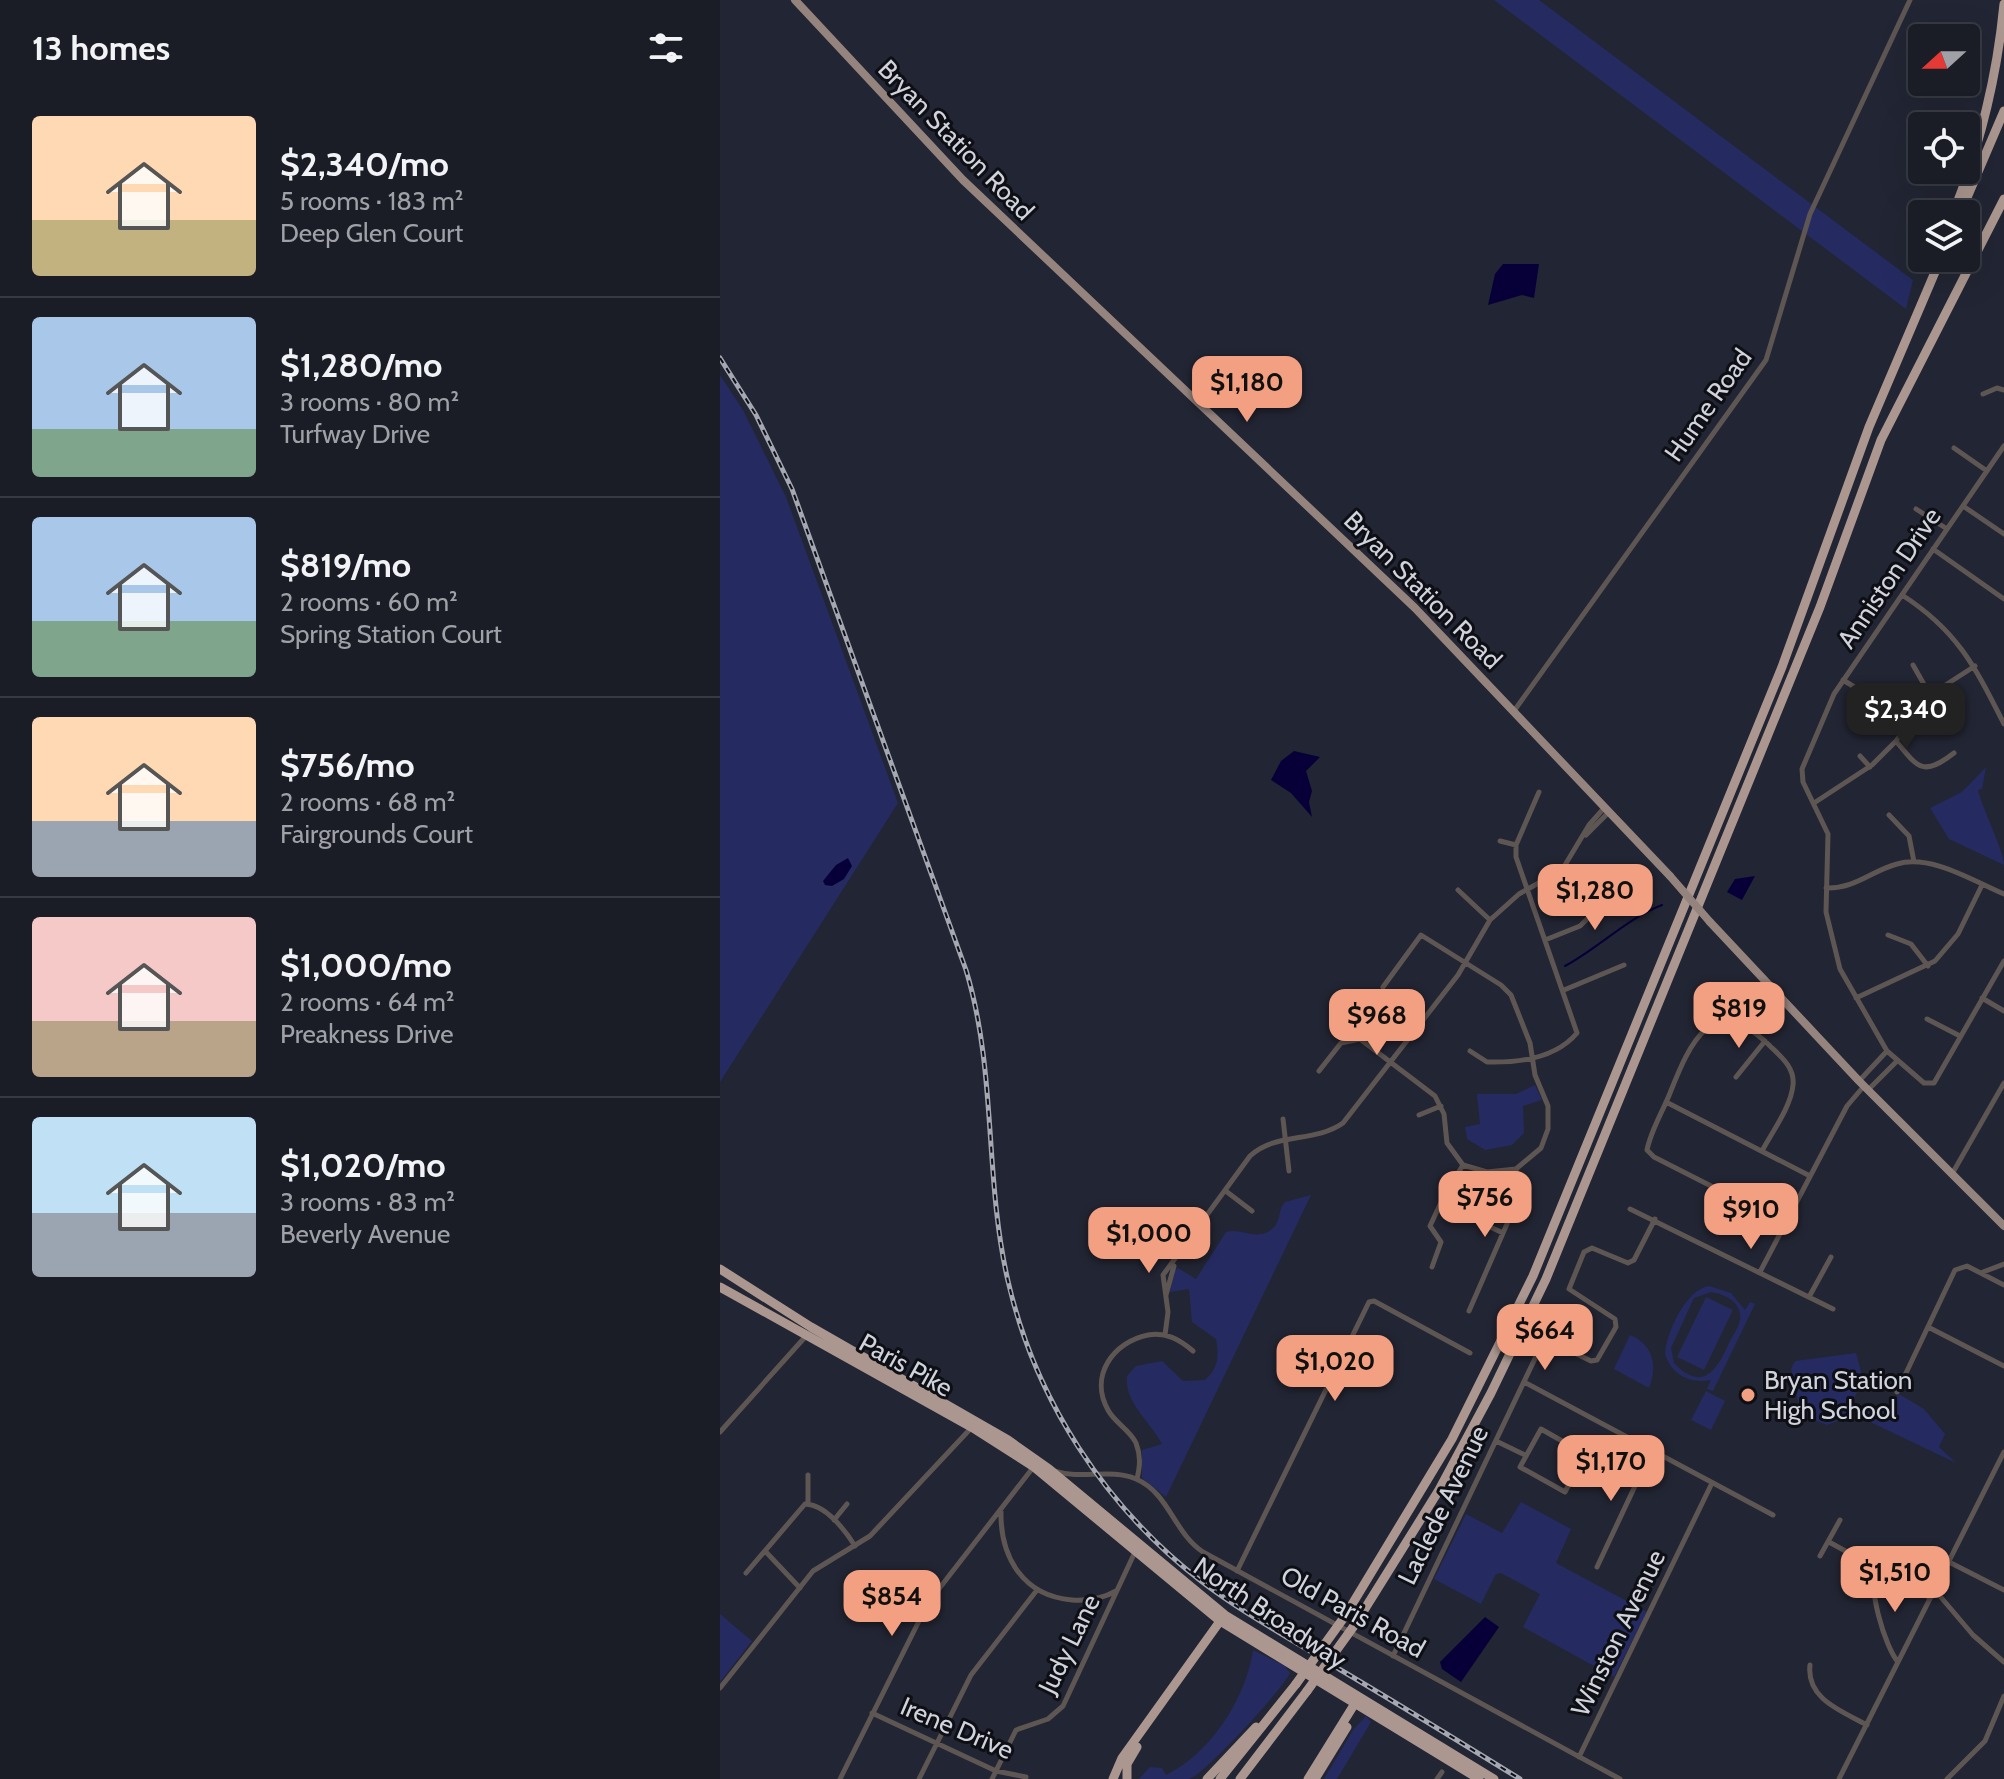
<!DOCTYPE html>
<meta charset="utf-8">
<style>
:root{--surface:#1a1c26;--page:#272932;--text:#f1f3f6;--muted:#9fa1a7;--line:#383a43;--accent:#f2a081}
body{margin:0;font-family:Cabin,sans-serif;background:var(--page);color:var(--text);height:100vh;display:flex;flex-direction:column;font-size:30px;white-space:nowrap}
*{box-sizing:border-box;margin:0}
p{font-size:26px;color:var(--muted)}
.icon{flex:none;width:44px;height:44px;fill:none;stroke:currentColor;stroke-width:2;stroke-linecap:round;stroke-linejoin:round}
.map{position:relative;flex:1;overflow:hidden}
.details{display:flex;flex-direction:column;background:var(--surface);width:720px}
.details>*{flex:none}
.needle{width:52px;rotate:249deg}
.buttons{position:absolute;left:1188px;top:24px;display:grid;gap:16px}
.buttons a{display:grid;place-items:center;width:72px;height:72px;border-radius:8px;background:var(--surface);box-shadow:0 8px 32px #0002,0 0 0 2px var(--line);font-size:40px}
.price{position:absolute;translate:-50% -68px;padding:0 18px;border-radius:16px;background:var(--accent);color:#111;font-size:26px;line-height:52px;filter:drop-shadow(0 2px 4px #0008)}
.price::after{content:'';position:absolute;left:50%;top:48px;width:24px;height:18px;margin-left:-12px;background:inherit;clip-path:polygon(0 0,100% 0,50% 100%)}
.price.current{background:#222;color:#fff}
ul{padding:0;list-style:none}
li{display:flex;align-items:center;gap:24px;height:200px;padding:0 32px}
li+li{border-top:2px solid var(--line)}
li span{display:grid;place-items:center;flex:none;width:224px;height:160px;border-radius:8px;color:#555}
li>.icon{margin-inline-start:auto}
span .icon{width:96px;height:96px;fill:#fffc;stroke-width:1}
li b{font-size:34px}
h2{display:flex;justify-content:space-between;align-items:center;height:96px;padding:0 32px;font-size:34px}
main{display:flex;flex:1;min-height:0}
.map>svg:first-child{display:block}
.green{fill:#252b61;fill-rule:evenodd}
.water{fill:#070038}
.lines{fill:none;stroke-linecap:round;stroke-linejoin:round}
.stream{stroke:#070038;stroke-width:2}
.minor{stroke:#5e5653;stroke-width:5}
.major{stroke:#95847e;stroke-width:8}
.highway{stroke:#ab978f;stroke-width:9}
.rail-casing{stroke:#a5a8b2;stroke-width:5}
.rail{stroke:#0d0f15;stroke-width:2;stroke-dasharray:6;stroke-linecap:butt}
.major-bridge{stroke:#95847e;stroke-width:8}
.highway-bridge{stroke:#ab978f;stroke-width:9}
.poi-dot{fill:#f2a081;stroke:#0d0f15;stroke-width:3}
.labels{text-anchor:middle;stroke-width:6;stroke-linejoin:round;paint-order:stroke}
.street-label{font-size:26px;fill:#d0d3dc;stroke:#0d0f15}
.poi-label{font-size:26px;fill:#d0d3dc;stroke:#0d0f15;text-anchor:start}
</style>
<main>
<section class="details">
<h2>13 homes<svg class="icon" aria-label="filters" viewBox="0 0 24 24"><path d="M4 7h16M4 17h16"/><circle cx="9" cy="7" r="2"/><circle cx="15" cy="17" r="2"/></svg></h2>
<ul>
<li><span style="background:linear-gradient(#ffd9b3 65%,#c2b280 0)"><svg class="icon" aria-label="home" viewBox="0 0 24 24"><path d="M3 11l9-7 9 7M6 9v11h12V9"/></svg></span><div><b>$2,340/mo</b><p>5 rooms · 183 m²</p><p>Deep Glen Court</p></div></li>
<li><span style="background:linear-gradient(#a9c7e8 70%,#7fa58c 0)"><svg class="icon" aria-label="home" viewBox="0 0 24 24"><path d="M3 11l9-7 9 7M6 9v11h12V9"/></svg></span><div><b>$1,280/mo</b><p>3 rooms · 80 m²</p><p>Turfway Drive</p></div></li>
<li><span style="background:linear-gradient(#a9c7e8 65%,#7fa58c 0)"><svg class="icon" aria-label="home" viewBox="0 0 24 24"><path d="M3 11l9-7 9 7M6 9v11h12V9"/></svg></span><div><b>$819/mo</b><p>2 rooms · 60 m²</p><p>Spring Station Court</p></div></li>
<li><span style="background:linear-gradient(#ffd9b3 65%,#9aa5b1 0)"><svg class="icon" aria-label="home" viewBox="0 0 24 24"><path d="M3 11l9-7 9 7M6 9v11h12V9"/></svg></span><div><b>$756/mo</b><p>2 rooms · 68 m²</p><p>Fairgrounds Court</p></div></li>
<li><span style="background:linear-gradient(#f6c9c9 65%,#b9a48a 0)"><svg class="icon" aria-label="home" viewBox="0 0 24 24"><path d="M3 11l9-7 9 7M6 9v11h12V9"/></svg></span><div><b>$1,000/mo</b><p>2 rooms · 64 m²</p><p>Preakness Drive</p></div></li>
<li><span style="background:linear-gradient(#bfe0f5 60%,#9aa5b1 0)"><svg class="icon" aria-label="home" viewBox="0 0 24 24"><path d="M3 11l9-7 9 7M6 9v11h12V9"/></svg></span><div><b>$1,020/mo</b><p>3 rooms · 83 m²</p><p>Beverly Avenue</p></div></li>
</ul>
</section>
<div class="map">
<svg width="1284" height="1779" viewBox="0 0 1284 1779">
<rect width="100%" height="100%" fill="#222533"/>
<path class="green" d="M774 0H819L1193 280 1186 309Z
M0 375 23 410 66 497 178 803 0 1082Z
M1266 767 1262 789 1258 790C1263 810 1284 851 1284 865L1229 839 1210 808 1242 792Z
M815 1085 822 1100 803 1106 804 1133 792 1145 765 1150 747 1139 745 1127 760 1124 757 1094H796Z
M591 1195 446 1497 422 1478V1450L442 1444C430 1421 404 1402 407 1376L416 1366 442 1361 463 1381 485 1380C499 1368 499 1355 496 1339L472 1322 469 1289 450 1292 455 1270 458 1268 476 1279 506 1232C521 1227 540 1244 555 1226 561 1218 558 1209 565 1202Z
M989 1286 1011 1293 1025 1310 1030 1302 1035 1304 993 1391 987 1389 991 1380C971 1384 950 1375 945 1353 947 1332 966 1289 989 1286ZM991 1292C1003 1294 1018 1300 1020 1314 1022 1323 1013 1335 1009 1343 997 1370 983 1393 954 1363L951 1348 974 1298Z
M986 1297 1013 1310 984 1370 957 1357Z
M910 1335C933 1344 938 1366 929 1388L894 1369Z
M1136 1353 1143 1379 1125 1418 1107 1425 1081 1415 1071 1369 1075 1361Z
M986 1391 1005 1401 991 1430 971 1420Z
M1179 1394 1204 1409 1225 1434 1219 1447 1236 1463 1144 1419V1412L1170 1403Z
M801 1502 851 1529 836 1563 927 1612 894 1677 803 1627 820 1594 781 1573 776 1574 761 1604 714 1579 746 1514 782 1533Z
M0 1614 32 1641 0 1682Z
M533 1650 565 1666 570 1673C564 1688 483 1776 469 1779 454 1779 435 1779 419 1779L430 1767 442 1768 446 1775C491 1753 526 1698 533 1650Z
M646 1716 651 1722 617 1779H604L633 1730Z"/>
<path class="water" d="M783 264H819L814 298 802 295 768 305 775 274Z
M574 751 600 757 586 771 592 791 589 802 592 817 571 793 551 780 561 761Z
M128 858 132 866 124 879 112 886 105 885 103 881 116 865Z
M1035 876 1022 900 1007 892 1015 879Z
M765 1617 779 1627 741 1682 722 1669 720 1662Z"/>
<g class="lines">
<path class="stream" d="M845 966C880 947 906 919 942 905"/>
<path class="minor" d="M1263 394 1277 388 1284 390
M1284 446 1114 694 1082 769 1083 782 1108 834 1106 912 1120 969 1167 1051 1204 1083H1214L1284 961
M1234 448 1267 471
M1243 506 1284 534
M1196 509 1227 529
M1213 549 1284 599
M1182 595C1238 631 1255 667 1284 724
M1193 665 1210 695
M1123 680 1149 696
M794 711 1046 360 1090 214 1190 0
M1176 741C1198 768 1203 777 1234 753
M1140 756 1150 767
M1094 803 1152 765 1176 741 1210 695 1255 666
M1169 815 1189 836 1194 862
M866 835 889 812
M780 841 796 845
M1106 888C1135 889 1151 871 1177 864 1211 854 1253 881 1284 894
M738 890 770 920
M1168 935 1191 944 1208 966
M825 940 860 926 901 886
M992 989 1000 1022
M844 990 904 965
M1136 998 1215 961 1238 934 1262 885
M1262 998 1284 1011
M1207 1019 1240 1036
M750 1051 767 1062C799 1063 836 1058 857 1033L796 857V845L819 792
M599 1071 621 1043 640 1039 715 1096 724 1114 727 1143 743 1165 767 1172 796 1169 821 1148 828 1129V1106L815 1075 810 1043 791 995 781 985 701 935 663 987
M1016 1077 1045 1041
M1139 1081 1167 1051
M1148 1090 1177 1061
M946 1102 1090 1176
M699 1115 721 1106
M563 1119 569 1171
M1042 1151C1052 1132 1071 1107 1073 1085 1075 1067 1060 1056 1049 1045 992 990 970 1043 950 1093 943 1111 931 1130 927 1150L934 1157 1066 1224
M1232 1174 1284 1083
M507 1192 532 1211
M910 1209 1113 1309
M766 1225 783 1233
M712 1267 721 1242 710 1226 724 1196 743 1165
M1040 1272 1127 1106 1144 1086
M1263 1272 1284 1264
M446 1295 454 1266
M1089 1297 1111 1257
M749 1311 797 1201 796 1169
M1208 1327 1284 1366
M445 1335 448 1312 443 1275 530 1156C555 1132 595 1143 623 1123L738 975 770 920 799 894 842 870 869 825 885 807
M804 1382 1053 1515
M1177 1392 1235 1270 1247 1266 1284 1285
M821 1429 865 1454 845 1492 800 1467Z
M0 1432 86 1336
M776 1441 805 1455
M335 1471C362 1480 390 1468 416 1479 449 1493 454 1533 483 1552L900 1779
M417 1479C420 1466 421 1456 416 1443 409 1429 395 1423 388 1410 369 1376 393 1342 428 1335 446 1332 459 1339 473 1351
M88 1503V1475
M281 1511C280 1557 303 1596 352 1600 368 1601 382 1599 396 1591
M114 1520 127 1504
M1109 1542 1209 1597
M46 1552 80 1588
M1100 1556 1120 1520
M1227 1561 1284 1590
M877 1567 931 1452
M1157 1568C1146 1584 1165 1647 1178 1662
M517 1571 649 1302 654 1301 750 1353
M26 1573 85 1504C105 1504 125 1530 135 1546
M1219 1595 1253 1635 1284 1662
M673 1656 821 1346 832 1342 871 1361 877 1360 896 1327 895 1319 849 1289 864 1252 872 1248 908 1263 914 1260 935 1219
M1090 1665C1086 1699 1122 1711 1147 1725
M0 1688 93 1571 150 1536 253 1426
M152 1713 276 1771 306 1777
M859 1757 992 1483
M120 1779 208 1603 315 1465
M199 1779 251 1675 317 1590
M272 1779 296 1730 328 1719 343 1706 415 1552
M717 1779 722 1772
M1119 1779 1284 1452
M1227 1779 1265 1741 1284 1696"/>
<path class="major" d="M75 0 243 180 695 608 950 876
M990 922 1139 1081 1284 1226"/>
<path class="highway" d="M1233 214C1260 146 1277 77 1284 4
M1240 214 1284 111
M0 1269 91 1327 288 1440 329 1469 505 1615 774 1779
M0 1287 253 1428 314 1467 500 1621 759 1779
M625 1616 732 1439 813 1276 1062 667 1149 427 1221 258
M636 1623 719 1490 771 1393 826 1279 1100 607 1161 440 1284 199
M393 1779 402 1758 503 1617
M407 1779V1764L417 1747
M487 1779 536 1727
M500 1779 576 1684
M520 1779 587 1691
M588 1779 637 1700
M595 1779 627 1727"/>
<g class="rail-casing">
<path id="rail" d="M0 358 36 415 72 489 246 970C277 1072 264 1178 288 1281 315 1399 385 1507 481 1581 524 1614 573 1640 619 1669 680 1705 740 1742 800 1779"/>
</g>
<use href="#rail" class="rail"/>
<path class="major-bridge" d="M950 876 990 922"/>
<path class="highway-bridge" d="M576 1684 625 1616
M587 1691 636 1623"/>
</g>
<circle class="poi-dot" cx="1028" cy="1395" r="8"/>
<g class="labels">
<g class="street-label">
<text transform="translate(236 140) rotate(46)" y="9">Bryan Station Road</text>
<text transform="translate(988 405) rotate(-55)" y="9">Hume Road</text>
<text transform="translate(1169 578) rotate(-56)" y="9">Anniston Drive</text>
<text transform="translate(703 590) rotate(45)" y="9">Bryan Station Road</text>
<text transform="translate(186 1365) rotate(29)" y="9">Paris Pike</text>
<text transform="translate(723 1505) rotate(-64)" y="9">Laclede Avenue</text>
<text transform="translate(633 1612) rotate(29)" y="9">Old Paris Road</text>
<text transform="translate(550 1613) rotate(34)" y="9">North Broadway</text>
<text transform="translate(898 1633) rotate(-64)" y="9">Winston Avenue</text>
<text transform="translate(349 1644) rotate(-64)" y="9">Judy Lane</text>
<text transform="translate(237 1728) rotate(23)" y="9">Irene Drive</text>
</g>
<g class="poi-label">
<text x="1044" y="1389">Bryan Station<tspan x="1044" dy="30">High School</tspan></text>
</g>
</g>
</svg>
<div class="buttons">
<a><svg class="needle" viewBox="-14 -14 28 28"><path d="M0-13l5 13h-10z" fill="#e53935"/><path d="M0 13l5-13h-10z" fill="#9fa1a7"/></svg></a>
<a><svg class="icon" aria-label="locate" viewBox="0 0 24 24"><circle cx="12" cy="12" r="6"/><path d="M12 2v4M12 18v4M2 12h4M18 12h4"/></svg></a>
<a><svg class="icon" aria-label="layers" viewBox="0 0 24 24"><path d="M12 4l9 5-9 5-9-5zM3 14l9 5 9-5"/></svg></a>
</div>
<b class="price" style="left:527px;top:424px">$1,180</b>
<b class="price current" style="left:1186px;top:751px">$2,340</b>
<b class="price" style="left:875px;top:932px">$1,280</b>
<b class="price" style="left:1019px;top:1050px">$819</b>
<b class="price" style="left:657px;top:1057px">$968</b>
<b class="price" style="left:765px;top:1239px">$756</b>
<b class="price" style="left:1031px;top:1251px">$910</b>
<b class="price" style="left:429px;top:1275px">$1,000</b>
<b class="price" style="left:825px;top:1372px">$664</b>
<b class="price" style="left:615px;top:1403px">$1,020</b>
<b class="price" style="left:891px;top:1503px">$1,170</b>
<b class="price" style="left:1175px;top:1614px">$1,510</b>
<b class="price" style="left:172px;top:1638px">$854</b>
</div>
</main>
